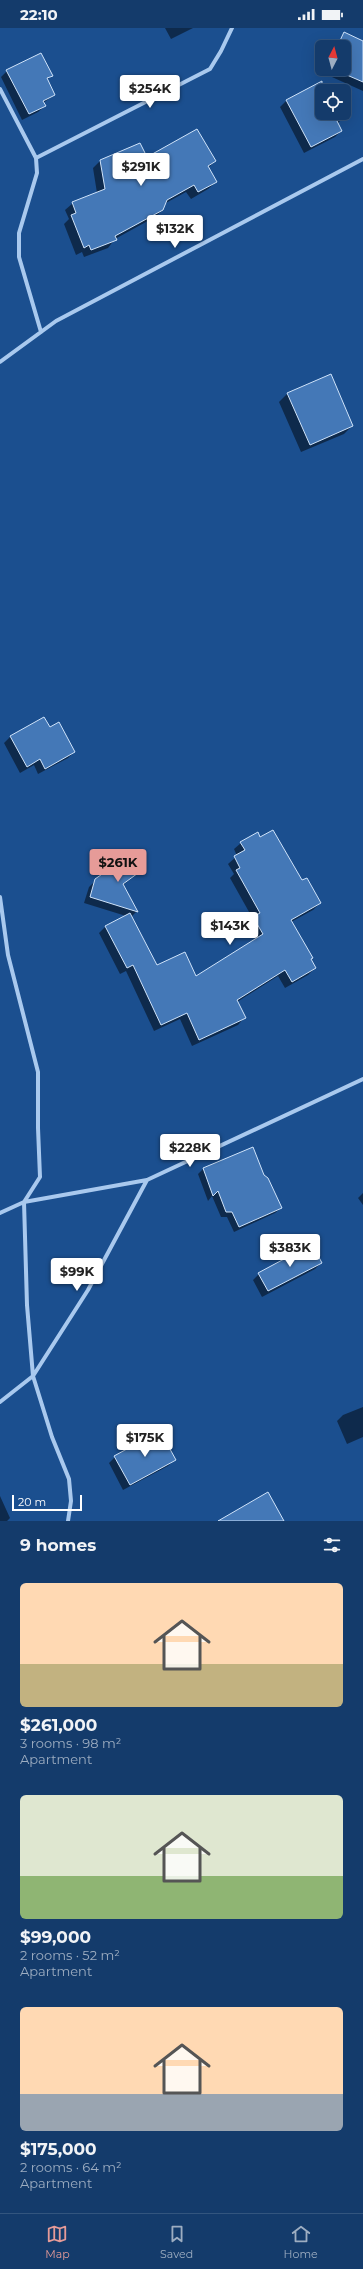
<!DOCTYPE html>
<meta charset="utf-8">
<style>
:root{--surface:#143b6b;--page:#214673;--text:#f1f3f6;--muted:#9dadc1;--line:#33557e;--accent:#e69b98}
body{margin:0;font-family:Montserrat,sans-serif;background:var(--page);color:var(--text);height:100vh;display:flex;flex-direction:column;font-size:15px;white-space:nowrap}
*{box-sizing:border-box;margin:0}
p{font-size:13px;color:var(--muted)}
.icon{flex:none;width:22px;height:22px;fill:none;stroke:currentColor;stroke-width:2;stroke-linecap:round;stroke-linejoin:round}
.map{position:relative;height:1493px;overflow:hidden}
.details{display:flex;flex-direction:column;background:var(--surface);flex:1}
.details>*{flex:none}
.needle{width:26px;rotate:6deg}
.controls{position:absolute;left:315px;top:12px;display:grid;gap:8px}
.controls a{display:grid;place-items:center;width:36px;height:36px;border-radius:6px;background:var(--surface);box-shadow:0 4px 16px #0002,0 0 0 1px var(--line);font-size:20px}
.scale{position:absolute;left:12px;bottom:10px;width:70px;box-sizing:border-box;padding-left:4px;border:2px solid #fff;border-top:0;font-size:11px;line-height:14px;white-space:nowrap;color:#fff;-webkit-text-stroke:3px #1b4f8f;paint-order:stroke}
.price{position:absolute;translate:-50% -34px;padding:0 9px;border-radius:4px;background:#fff;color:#222;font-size:13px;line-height:26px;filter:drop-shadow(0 1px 2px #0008)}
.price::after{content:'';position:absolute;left:50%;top:24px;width:12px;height:9px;margin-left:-6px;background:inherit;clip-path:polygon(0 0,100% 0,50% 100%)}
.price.active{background:var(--accent);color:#111}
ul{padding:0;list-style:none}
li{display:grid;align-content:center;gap:8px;height:212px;padding:0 20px}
li span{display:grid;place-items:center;height:124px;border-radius:6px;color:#555}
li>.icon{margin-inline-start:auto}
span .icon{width:72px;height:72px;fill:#fffc;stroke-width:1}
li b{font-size:17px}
h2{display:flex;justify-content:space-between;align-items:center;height:48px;padding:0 20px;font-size:17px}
.status{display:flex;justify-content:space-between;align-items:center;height:28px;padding:0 20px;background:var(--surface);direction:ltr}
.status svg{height:11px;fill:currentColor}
.tabs{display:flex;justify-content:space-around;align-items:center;height:56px;border-top:1px solid var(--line);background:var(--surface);font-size:11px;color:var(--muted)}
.tabs a{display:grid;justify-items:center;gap:2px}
.tabs .active{color:var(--accent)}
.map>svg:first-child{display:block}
.shadow{fill:#0007}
.building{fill:#4478b7;stroke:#cfe3fa}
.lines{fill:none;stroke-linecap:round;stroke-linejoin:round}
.street{stroke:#a9c9ee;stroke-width:4}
</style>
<div class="status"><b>22:10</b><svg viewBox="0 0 49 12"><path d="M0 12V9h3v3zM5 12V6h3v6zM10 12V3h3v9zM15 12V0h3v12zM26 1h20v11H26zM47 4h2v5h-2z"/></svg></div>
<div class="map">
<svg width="363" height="1493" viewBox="0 0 363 1493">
<rect width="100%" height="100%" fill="#1b4f8f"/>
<path class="shadow" d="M165 0H193L171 11Z
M344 6 363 14V63L323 45 325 41H344V19H335Z
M7 43 51 47 47 52 54 67 43 75 45 78 38 84 22 92 1 49Z
M322 54 327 63H322V85H338L342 91 337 96 341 103 335 109 304 125 280 79 287 72Z
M146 130 215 133 208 140 216 154 208 161 191 171 186 164 164 176 163 182 155 189 115 211 108 220 84 229 82 224 76 227 64 196 69 191 65 182 73 175 97 165 93 140 100 133Z
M287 366 352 398 344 406 301 424 279 374Z
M44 691 49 701 74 724 68 730 38 746 34 737 20 745 4 715 10 709Z
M260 811 320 875 313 882 291 894 315 940 308 947 285 960 278 948 237 974 244 990 238 997 192 1018 180 991 154 1003 126 943 120 946 99 905 106 898 126 888 84 875 89 859 96 852 144 840 123 857 137 883 131 889 157 938 196 949 256 912 247 896 253 891 230 850 234 846 228 836 237 828 234 821 241 815Z
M203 1141 281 1180 275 1185 234 1204 227 1189H221L212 1168 208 1173 198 1146Z
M363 1165V1177L358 1170Z
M321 1235 315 1241 262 1269 253 1252 259 1246Z
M363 1379V1409L347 1416 337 1393 343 1387Z
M115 1429 174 1432 168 1438 123 1462 109 1435Z
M0 1468 10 1490 7 1493H0Z"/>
<path class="building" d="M344 4 363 13V54L333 41H344V19H337Z
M41 25 53 48 47 50 55 67 43 73 46 78 29 86 6 42Z
M322 53V85H333L342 103 311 119 286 72Z
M197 101 216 133 208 138 217 154 198 164 194 157 167 172 163 182 115 208 117 212 91 222 89 217 84 220 71 187 76 185 72 174 105 161 100 132 140 115 147 129Z
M331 346 353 398 310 417 287 365Z
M44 689 50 699 59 694 75 724 45 741 40 731 27 739 10 708Z
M273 802 302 852 307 850 321 875 291 892 313 930 311 931 316 940 292 954 285 942 237 972 246 990 199 1012 187 985 161 997 133 937 127 940 105 898 130 885 157 937 185 924 196 948 263 906 253 889 260 885 236 842 240 840 234 828 245 822 240 814 258 804 260 809Z
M134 824 145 840 123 856 138 884 90 869 95 851Z
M253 1119 264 1147 268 1150 282 1180 239 1199 232 1184H226L218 1163 213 1168 203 1140Z
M312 1216 322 1235 268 1263 258 1245Z
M160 1403 176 1432 130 1457 114 1428Z
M268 1464 284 1493H218Z"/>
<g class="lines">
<path class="street" d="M0 61 36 130 37 145 19 205V229L41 304
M36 130 210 41 221 23 232 0
M0 334 56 293 363 131
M0 869 8 927 38 1044V1100L40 1149 24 1174 27 1277 33 1348 52 1409 69 1451 71 1473 68 1493
M0 1185 24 1174 147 1152 363 1051
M0 1374 33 1348 88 1262 147 1152"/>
</g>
</svg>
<div class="controls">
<a><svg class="needle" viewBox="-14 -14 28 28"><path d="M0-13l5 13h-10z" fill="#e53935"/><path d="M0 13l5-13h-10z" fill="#9dadc1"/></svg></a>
<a><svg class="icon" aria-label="locate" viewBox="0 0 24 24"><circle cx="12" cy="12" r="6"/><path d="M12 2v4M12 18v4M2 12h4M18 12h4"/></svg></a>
</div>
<div class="scale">20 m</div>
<b class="price" style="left:150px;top:81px">$254K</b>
<b class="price" style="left:141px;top:159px">$291K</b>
<b class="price" style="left:175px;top:221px">$132K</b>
<b class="price active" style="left:118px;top:855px">$261K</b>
<b class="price" style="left:230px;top:918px">$143K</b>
<b class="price" style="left:190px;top:1140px">$228K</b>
<b class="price" style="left:290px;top:1240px">$383K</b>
<b class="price" style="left:77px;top:1264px">$99K</b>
<b class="price" style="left:145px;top:1430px">$175K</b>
</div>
<section class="details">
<h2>9 homes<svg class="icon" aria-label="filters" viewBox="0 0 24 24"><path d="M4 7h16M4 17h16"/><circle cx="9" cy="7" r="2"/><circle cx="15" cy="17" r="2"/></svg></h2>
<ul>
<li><span style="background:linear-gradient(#ffd9b3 65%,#c2b280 0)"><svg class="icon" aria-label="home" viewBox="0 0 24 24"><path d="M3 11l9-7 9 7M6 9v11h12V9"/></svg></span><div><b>$261,000</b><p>3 rooms · 98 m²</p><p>Apartment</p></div></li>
<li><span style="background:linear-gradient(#dfe7d0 65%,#8fb573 0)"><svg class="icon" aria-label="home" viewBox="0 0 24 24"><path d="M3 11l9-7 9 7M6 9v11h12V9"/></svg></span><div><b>$99,000</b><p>2 rooms · 52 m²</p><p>Apartment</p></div></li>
<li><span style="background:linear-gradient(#ffd9b3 70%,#9aa5b1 0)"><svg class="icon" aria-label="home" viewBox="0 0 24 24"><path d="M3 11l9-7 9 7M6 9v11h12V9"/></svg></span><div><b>$175,000</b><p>2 rooms · 64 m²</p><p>Apartment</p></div></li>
</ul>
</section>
<nav class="tabs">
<a class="active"><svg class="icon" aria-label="map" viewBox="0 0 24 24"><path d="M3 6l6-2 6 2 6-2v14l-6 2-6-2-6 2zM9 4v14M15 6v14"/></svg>Map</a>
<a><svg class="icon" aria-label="saved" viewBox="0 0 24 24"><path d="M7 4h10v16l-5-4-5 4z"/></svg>Saved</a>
<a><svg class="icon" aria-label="home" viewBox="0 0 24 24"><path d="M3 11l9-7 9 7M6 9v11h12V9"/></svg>Home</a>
</nav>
